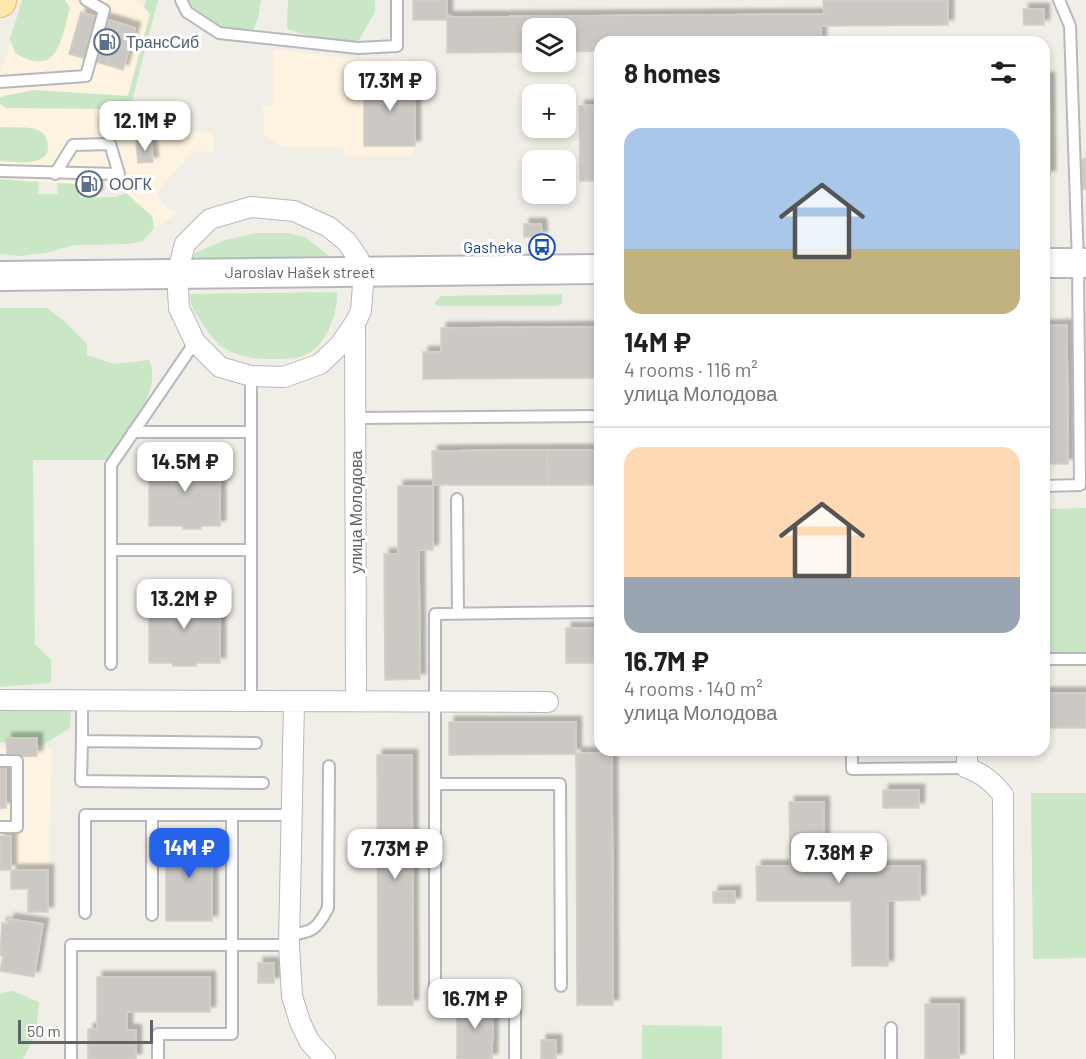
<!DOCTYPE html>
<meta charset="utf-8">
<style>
:root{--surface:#fff;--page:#f2f2f2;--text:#202124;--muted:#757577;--line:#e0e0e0;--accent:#2563eb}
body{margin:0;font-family:Barlow,sans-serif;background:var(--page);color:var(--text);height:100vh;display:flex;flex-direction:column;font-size:22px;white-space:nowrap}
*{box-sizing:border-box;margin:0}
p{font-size:20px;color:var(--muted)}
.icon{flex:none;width:33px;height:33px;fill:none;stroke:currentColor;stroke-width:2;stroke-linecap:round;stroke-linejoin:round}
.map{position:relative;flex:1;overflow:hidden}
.details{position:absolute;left:594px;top:36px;width:456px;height:720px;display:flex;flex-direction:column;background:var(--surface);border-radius:18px;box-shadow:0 3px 9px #0003}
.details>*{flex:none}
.controls{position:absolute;left:522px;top:18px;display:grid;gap:12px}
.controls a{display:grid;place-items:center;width:54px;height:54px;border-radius:12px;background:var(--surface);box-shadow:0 3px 9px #0003;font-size:30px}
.scale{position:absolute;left:18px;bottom:15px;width:135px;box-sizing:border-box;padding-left:6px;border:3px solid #5f6468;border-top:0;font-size:16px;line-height:21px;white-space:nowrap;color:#5f6468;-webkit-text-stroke:4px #fff;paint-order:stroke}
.price{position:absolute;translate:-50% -51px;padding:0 14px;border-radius:12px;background:#fff;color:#222;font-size:20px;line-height:39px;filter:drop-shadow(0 2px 3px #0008)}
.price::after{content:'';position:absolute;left:50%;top:36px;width:18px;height:14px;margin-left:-9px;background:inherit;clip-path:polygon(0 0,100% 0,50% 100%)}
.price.on{background:var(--accent);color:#fff}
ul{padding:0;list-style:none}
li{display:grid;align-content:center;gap:12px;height:318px;padding:0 30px}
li+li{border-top:2px solid var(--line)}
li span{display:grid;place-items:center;height:186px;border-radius:18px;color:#555}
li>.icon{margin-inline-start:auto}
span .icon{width:108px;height:108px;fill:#fffc;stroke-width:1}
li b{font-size:26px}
h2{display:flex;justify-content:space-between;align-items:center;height:72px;padding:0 30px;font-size:26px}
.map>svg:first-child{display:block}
.commercial{fill:#fdf3e0}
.green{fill:#c9e7c5}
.building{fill:#ccc9c5;stroke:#d5cfc6;stroke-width:1.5;filter:url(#shadow)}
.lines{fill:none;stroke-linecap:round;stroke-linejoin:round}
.service-casing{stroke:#b5b8bc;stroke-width:14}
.minor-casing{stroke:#b5b8bc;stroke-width:22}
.secondary-casing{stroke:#b4b8bc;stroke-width:32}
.primary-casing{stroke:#efb763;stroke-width:34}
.service{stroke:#fff;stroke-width:10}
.minor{stroke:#fff;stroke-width:20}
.secondary{stroke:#fff;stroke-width:28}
.primary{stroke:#fde8b0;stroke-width:32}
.labels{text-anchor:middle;stroke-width:6;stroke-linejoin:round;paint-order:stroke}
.service-label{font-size:16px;fill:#4e5e75;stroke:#fff;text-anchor:start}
.transit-label{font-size:16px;fill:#164399;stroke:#fff;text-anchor:end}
.street-label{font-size:16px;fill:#5f6468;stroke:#fff}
</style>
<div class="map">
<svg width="1086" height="1059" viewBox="0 0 1086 1059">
<defs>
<filter id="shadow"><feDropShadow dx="5.5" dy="-5.5" stdDeviation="1.5" flood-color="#0004"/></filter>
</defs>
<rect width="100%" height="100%" fill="#f1eee8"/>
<path class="commercial" d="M23 0H137L150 14 128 96 33 90 0 97V77Z
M273 49 353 59 407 58 414 68V156L346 157 342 147H284L264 135 263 105H274Z
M0 104 6 108 191 110V131L213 133V152L193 151 159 190 157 196 169 210 179 212 154 228V222L126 193 105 186 0 179Z
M0 748H52L49 869 13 868V835H0Z"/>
<path class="green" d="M22 0H65L70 8C61 40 58 79 15 53L10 39Z
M146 0H158L130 109 6 108 0 104V97L33 90 128 96 150 14 144 7Z
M189 0H261L258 19 253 30C228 28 200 26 189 0Z
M288 0H375V12L359 40C335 45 310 36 287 29Z
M0 127C11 128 28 126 38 130 43 132 46 136 47 141 55 168 15 162 0 161Z
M0 179 39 182 38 194H57L58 183 77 184 80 198 115 197 126 193 152 216 154 228 143 241 129 244 75 245 45 253 20 256 0 254Z
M256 233H286L305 237 332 258 192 260 195 253 225 240Z
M337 292C338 314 326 350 300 357 292 359 282 359 272 359 257 359 240 357 227 350 217 345 208 332 202 323 195 313 190 306 190 294Z
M562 294V304L557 306H436L435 302 441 296Z
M0 308H47L64 321 87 344V355L114 364 149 360C164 391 124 435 108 460H33L35 644 51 660V683L0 687Z
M1086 508V652H1044V509Z
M0 705 64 706 71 712 70 728 43 745 0 742Z
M1031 793H1086V958L1033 959Z
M13 991 39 1002 36 1035 23 1059H0V993Z
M642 1025 722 1026V1059H642Z"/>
<path class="building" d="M413 0H447V20H413Z
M823 0H948V25L821 26V42H600V51L566 52V28H532V52L447 53V17L824 14Z
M1023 9H1044V25H1024Z
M81 12 119 23 107 65 69 54Z
M119 23 135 28 123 70 107 65Z
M364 78H415V146H364Z
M1044 78H1049L1050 176H1044Z
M600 105V181H580L579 106Z
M151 140 153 162 138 163 136 141Z
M1082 159H1086V189H1082Z
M81 181H97V195H81Z
M524 224H541L542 237H524Z
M1067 325 1068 464H1044V326Z
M600 327V378L423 379V352H441V328Z
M547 450 548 485H433V550H419L420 679 385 680 384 554H398V486H433L432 451Z
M547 450H600V485H548Z
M173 457H196V460H220V526H201V529H183V526H149V460H173Z
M173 595H196V598H220V663H196V666H173V663H149V598H173Z
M566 628H600V663H566Z
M1044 693H1086V728H1044Z
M449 722H576V753H612L613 1005H577L576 754 449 755Z
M6 738H37V756L7 757Z
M377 755H412L413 1005H378Z
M0 765H6V808H0Z
M883 790H919V808H883Z
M789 802H824V866H920V900L888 901V966H852L851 901H757L756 866H790Z
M0 836H11V870H0Z
M166 838H212V921H166Z
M11 870H48V912H28V889H11Z
M735 891V903H713V892Z
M9 919 43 924 34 977 0 971 3 956H0L2 923 8 924Z
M258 963H274V983H258Z
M97 977H210V1012H127V1030H136V1059H88V1029H97Z
M457 1002H493L492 1059H457Z
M925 1004H959V1059H925Z
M541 1040H556V1059H541Z"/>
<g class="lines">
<g class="service-casing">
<path id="service" d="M181 0 187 12 219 33 358 48 397 46V0
M0 82 86 76 104 10 86 0
M0 171 119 174 110 144 73 145 55 174
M251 376V701
M356 418 600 416
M133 432H251
M1044 486 1080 485 1078 263 1070 26 1059 0
M457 499 458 613
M111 550H251
M1044 659H1086
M111 664V465L195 342
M82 700V741L256 743
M82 741 81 781 263 783
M852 750V769L967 768
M0 761H17V827H0
M436 784H560L561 986
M152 815V915
M85 913V815H291
M290 935C313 932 317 929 328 908L329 766
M71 1059V945H289
M158 1059V1034H232V815
M515 1059V988H435V614L600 612
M891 1059V1028"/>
</g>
<g class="minor-casing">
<path id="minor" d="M251 207 294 211 329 227 347 242 358 258 364 272 361 311 355 323 340 345 320 364 284 377 251 376 220 367 195 342 179 308 177 273 185 244 210 219Z
M355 323 356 701
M0 700 548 702
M294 702 289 945 292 996 300 1022 309 1041 325 1059
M967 750V768C983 774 992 781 1003 795L1004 1059"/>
</g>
<g class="secondary-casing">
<path id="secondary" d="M1044 263H1086
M0 276 600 269"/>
</g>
<g class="primary-casing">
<path id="primary" d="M0 1V0"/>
</g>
<use href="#service" class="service"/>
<use href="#minor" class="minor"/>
<use href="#secondary" class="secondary"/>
<use href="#primary" class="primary"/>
</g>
<defs>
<g id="fuel-ring" transform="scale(1.35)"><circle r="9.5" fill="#fff" stroke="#5c6f8a" stroke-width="1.5"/><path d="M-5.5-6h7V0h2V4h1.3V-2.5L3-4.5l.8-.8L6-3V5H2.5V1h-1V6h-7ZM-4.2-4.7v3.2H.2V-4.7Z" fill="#5c6f8a"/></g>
<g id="bus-ring" transform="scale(1.35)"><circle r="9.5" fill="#fff" stroke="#1a4fb4" stroke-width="1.5"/><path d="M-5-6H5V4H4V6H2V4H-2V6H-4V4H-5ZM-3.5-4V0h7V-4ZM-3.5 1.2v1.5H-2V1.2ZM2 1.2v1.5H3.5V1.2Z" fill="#1a4fb4"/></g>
</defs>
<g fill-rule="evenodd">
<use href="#fuel-ring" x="107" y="42"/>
<use href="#fuel-ring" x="89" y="184"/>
<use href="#bus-ring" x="542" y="247"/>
</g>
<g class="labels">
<g class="service-label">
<text x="126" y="48">ТрансСиб</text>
<text x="109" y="190">ООГК</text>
</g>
<g class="transit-label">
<text x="522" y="253">Gasheka</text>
</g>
<g class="street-label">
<text x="300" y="278">Jaroslav Hašek street</text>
<text transform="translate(356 512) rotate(-90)" y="6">улица Молодова</text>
</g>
</g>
</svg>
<div class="controls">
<a><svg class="icon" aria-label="layers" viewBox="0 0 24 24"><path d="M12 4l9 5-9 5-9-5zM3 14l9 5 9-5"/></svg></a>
<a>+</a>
<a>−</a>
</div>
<div class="scale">50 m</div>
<b class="price" style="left:390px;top:112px">17.3M ₽</b>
<b class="price" style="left:145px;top:152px">12.1M ₽</b>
<b class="price" style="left:185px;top:493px">14.5M ₽</b>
<b class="price" style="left:184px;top:630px">13.2M ₽</b>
<b class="price on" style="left:189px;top:879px">14M ₽</b>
<b class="price" style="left:395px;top:880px">7.73M ₽</b>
<b class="price" style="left:839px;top:884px">7.38M ₽</b>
<b class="price" style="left:475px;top:1030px">16.7M ₽</b>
<section class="details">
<h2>8 homes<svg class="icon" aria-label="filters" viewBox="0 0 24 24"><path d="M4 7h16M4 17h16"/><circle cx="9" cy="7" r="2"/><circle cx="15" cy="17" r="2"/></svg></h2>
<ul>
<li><span style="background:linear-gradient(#a9c7e8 65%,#c2b280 0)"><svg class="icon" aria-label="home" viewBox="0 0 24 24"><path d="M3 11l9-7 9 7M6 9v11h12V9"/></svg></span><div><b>14M ₽</b><p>4 rooms · 116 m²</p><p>улица Молодова</p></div></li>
<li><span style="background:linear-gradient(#ffd9b3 70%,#9aa5b1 0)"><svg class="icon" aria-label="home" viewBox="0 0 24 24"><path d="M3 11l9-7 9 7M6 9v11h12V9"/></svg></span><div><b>16.7M ₽</b><p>4 rooms · 140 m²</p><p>улица Молодова</p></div></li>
</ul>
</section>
</div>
